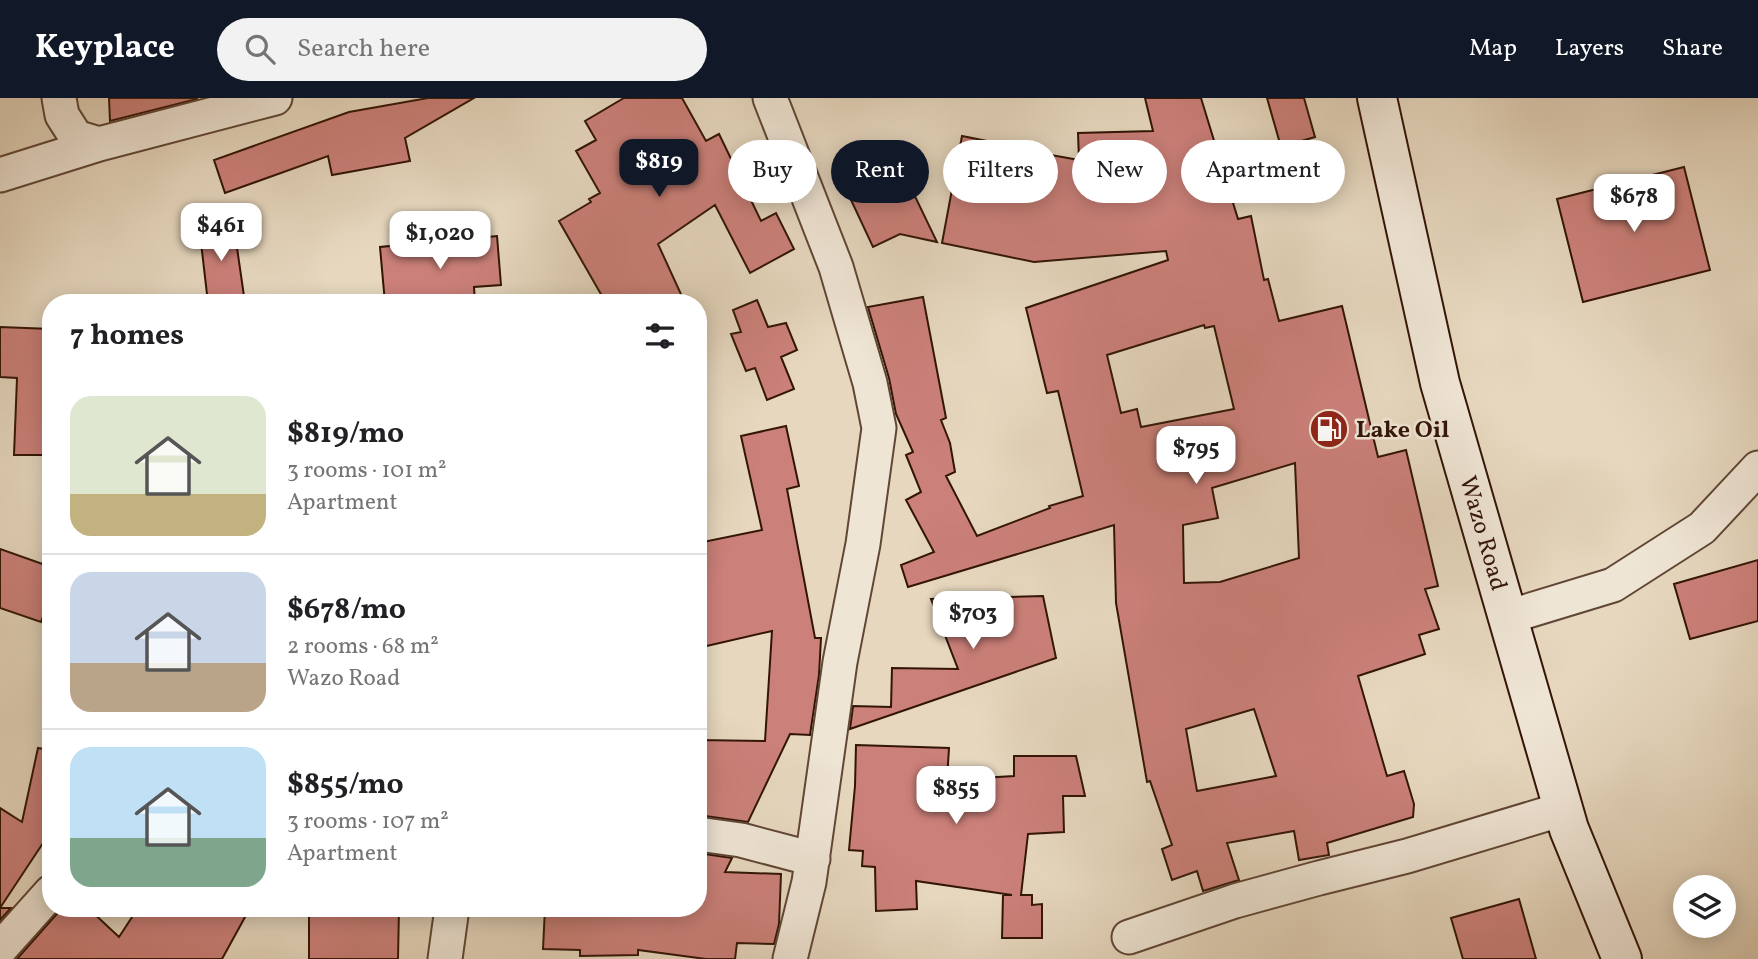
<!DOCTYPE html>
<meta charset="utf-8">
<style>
:root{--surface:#fff;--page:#f2f2f2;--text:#202124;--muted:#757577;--line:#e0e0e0;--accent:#111827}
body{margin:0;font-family:Vollkorn,serif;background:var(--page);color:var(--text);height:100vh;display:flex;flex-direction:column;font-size:26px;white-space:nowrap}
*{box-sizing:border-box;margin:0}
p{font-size:23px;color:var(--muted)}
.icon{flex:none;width:38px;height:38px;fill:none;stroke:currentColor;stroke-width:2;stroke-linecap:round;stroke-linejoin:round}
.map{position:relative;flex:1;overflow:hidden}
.panel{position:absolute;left:42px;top:196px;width:665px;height:623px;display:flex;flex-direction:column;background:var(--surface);border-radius:28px;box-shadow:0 4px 18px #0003}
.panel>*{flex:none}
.guide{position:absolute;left:728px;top:42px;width:665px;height:63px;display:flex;gap:14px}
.controls{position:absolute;left:1673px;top:777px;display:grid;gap:14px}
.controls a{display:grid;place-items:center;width:63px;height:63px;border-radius:50%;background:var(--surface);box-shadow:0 4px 18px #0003;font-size:35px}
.price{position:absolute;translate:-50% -60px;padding:0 16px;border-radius:14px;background:#fff;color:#222;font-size:23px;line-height:46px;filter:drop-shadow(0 2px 4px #0008)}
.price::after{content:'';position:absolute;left:50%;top:42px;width:21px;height:16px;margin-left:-10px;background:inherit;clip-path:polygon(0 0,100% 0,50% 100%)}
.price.selected{background:var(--accent);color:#fff}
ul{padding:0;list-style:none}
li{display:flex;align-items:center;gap:21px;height:175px;padding:0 28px}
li+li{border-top:2px solid var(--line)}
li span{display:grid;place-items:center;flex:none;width:196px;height:140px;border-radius:21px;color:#555}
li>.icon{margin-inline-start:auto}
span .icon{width:84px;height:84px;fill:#fffc;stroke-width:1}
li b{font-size:30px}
h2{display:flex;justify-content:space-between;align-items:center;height:84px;padding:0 28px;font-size:30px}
.pill{padding:0 24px;border-radius:32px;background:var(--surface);box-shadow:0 4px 18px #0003;font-size:24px;line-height:63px}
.pill.selected{background:var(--accent);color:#fff}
header{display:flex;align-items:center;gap:42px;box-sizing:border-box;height:98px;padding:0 35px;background:var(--accent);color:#fff}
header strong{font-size:33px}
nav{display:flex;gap:38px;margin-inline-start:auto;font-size:24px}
.search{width:490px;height:63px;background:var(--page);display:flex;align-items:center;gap:18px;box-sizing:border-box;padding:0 24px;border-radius:38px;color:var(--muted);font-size:26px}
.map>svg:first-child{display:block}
.building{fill:#cb8079;stroke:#331507;stroke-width:2;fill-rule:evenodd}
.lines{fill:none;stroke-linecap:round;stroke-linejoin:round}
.minor-casing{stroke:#604635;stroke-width:37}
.secondary-casing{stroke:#331507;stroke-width:42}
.minor{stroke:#efe5d5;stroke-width:33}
.secondary{stroke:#efe5d5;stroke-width:38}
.labels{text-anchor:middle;stroke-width:5;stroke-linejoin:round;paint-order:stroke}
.poi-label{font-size:24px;font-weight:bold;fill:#331507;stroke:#efe5d5;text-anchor:start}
.street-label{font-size:24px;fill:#331507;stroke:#efe5d5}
</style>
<header>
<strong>Keyplace</strong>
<div class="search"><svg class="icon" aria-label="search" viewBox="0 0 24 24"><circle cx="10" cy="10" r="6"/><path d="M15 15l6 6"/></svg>Search here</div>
<nav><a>Map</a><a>Layers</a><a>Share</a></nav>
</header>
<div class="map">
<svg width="1758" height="861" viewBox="0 0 1758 861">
<rect width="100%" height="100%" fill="#e6d7be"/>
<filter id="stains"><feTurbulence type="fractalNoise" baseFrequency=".00286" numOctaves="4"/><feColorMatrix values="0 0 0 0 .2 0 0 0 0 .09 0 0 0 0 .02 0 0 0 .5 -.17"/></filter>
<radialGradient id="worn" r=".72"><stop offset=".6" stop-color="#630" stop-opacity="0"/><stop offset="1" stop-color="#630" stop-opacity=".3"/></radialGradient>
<path class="building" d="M109 0H197V1L110 23Z
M428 0H474L405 40 410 63 332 77 328 58 225 95 214 62 349 14Z
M624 0H682L706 43 719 36 761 123 776 115 794 151 750 175 715 107 658 146 685 205H606L559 123 591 104 589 101 600 95 576 53 596 42 585 23Z
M1145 0H1201L1238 121 1251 118 1264 182 1268 181 1279 223 1342 208 1378 359 1406 352 1438 488 1425 491 1439 531 1419 537 1425 556 1358 578 1387 678 1404 673 1414 706 1413 719 1327 745 1329 757 1299 762 1294 733 1227 745 1239 782 1203 793 1197 773 1172 782 1162 751 1172 747 1150 683 1147 684 1116 505 1114 427 908 489 901 467 934 454 906 402 921 394 906 357 913 354 896 316 889 280 868 209 923 199 946 320 941 322 950 345 955 374 946 378 977 438 1050 410 1049 408 1083 398 1058 293 1047 295 1026 210 1168 162 1166 153 1034 164 942 145 962 38 1007 47 1006 49 1079 62 1078 35 1153 33ZM1204 227 1205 230 1214 228 1234 311 1141 329 1137 311 1121 315 1107 257ZM1295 365 1299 460 1220 484 1184 485 1183 427 1218 420 1212 390ZM1254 611 1276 678 1197 693 1186 631Z
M1267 0H1304L1315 39 1281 49Z
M897 61 937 144 900 136 873 149 844 87Z
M1684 69 1710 172 1583 204 1557 101Z
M233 122 245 205H208L199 127Z
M497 138 501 187 474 189 475 205H385L380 149Z
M757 202 768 229 786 225 797 252 781 259 794 291 767 302 755 270 746 273 731 236 741 234 733 212Z
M0 229 51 231V357H14L17 280 0 279Z
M786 328 799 388 787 391 815 540H821L819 577 810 637 790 636 748 724 698 717V642L765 643 772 533 698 550V445L762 432 741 338Z
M0 451 51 469V495L41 524 0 510Z
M1758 462V523L1690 541 1674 486Z
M1043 498 1056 560 850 631 853 608 891 609 892 570 958 571 931 501Z
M856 647 949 650 947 682 1014 678V658H1076L1085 698H1063L1064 734 1028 736 1021 797H1032V807L1042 806V840H1002L1003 797H1012L916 783 917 811 876 813 875 769 862 768 863 753 849 752 855 688Z
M38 650 51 652V733L0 810H11L0 822V710L22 724Z
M698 755 732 760 725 774 781 776 779 826 774 846 737 845 735 861H706L638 852V857L580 858V852L543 851 545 810H608V818L686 816 687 810H698Z
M1519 801 1536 861H1463L1451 820Z
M62 810H88L119 839 138 810H250L222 861H17Z
M309 810H399L398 861H309Z"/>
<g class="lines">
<g class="minor-casing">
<path id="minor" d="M59 0 62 17 76 39 99 46
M770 0 836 169 870 285 879 330 863 446 840 564 809 784 790 861
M0 77 99 46 275 0
M1508 519 1613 487 1702 430 1758 370
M698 736 741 742 813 761
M1129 839 1235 803 1319 780 1407 758 1563 711
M0 851 51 794
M445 861 452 810"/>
</g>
<g class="secondary-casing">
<path id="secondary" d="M1377 0 1440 285 1569 731 1622 861"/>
</g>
<use href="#minor" class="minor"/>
<use href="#secondary" class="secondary"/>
</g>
<defs>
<g id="fuel-disc" transform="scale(2.0125)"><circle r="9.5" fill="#8f2418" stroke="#efe5d5"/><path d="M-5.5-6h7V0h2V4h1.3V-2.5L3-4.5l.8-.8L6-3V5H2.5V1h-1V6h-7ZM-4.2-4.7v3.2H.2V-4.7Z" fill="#fff"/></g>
</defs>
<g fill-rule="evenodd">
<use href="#fuel-disc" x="1329" y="331"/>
</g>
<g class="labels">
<g class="poi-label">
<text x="1356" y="339">Lake Oil</text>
</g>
<g class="street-label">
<text transform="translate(1484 435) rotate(74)" y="8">Wazo Road</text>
</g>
</g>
<rect width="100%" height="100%" filter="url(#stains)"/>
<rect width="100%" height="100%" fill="url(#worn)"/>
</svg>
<div class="controls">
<a><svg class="icon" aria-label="layers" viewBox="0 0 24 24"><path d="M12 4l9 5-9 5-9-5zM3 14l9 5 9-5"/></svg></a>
</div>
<b class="price selected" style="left:659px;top:101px">$819</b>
<b class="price" style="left:1634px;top:136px">$678</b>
<b class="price" style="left:221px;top:165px">$461</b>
<b class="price" style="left:440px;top:173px">$1,020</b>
<b class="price" style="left:1196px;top:388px">$795</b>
<b class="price" style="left:973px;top:553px">$703</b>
<b class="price" style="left:956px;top:728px">$855</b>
<div class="guide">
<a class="pill">Buy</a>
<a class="pill selected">Rent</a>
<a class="pill">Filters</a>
<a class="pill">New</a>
<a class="pill">Apartment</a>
</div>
<section class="panel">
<h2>7 homes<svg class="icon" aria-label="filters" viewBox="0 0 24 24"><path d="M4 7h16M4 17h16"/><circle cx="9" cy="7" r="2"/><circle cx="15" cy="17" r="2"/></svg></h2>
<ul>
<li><span style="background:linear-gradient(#dfe7d0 70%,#c2b280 0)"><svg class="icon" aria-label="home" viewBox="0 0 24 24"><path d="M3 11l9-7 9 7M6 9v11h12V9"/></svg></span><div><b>$819/mo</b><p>3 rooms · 101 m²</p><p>Apartment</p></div></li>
<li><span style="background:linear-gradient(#c9d6e8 65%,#b9a48a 0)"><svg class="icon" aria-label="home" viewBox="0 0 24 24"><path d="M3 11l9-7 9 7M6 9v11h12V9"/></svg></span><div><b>$678/mo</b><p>2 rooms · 68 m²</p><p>Wazo Road</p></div></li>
<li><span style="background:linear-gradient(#bfe0f5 65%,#7fa58c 0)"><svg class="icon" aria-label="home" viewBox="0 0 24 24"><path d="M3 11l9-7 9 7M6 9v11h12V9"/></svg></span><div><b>$855/mo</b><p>3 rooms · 107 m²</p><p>Apartment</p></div></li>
</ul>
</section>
</div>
